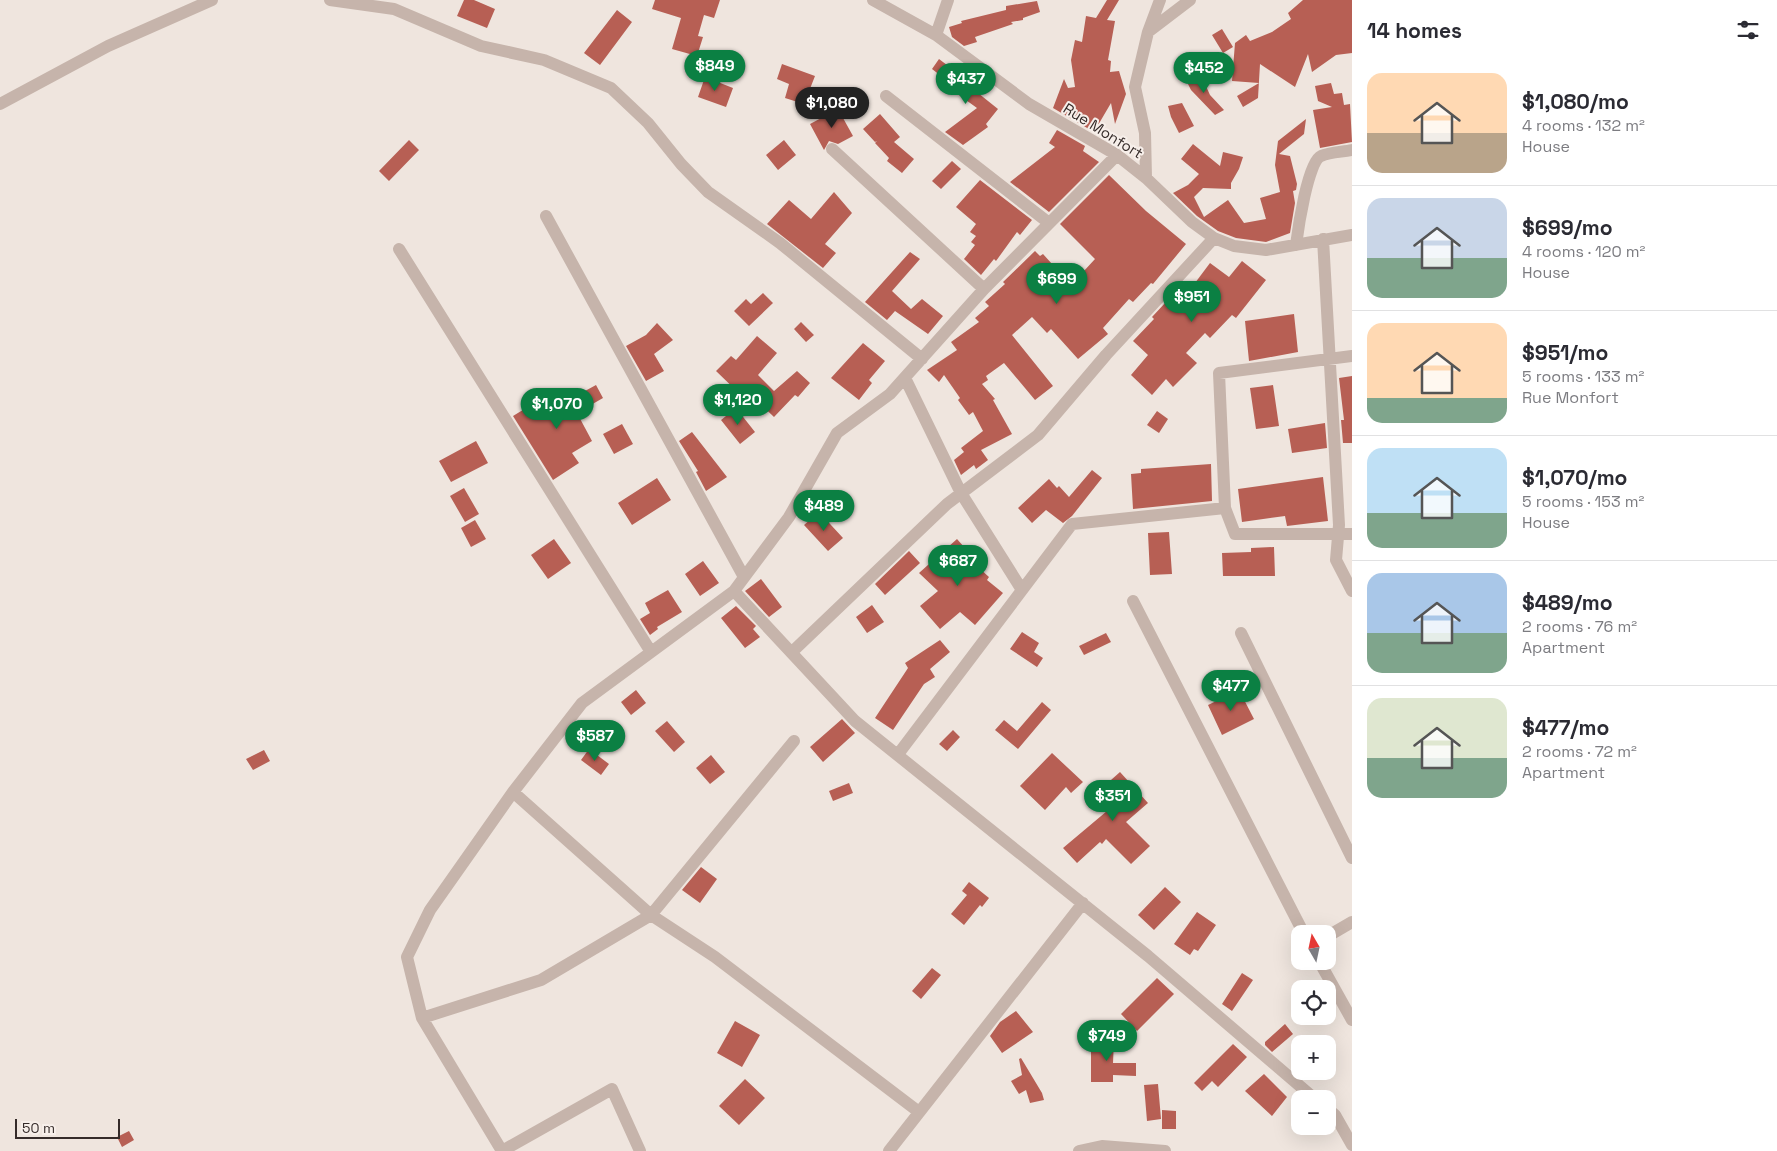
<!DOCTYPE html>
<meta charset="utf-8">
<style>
:root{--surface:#fff;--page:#f2f2f3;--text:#2b2b33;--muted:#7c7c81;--line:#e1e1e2;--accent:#0b8043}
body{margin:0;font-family:"Space Grotesk",sans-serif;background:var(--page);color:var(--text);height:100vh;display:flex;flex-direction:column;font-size:19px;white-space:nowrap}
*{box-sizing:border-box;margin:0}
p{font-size:16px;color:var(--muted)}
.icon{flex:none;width:28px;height:28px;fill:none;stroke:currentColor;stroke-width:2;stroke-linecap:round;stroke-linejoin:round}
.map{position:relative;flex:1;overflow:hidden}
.details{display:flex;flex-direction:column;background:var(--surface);width:425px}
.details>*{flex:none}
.needle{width:32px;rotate:351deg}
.tools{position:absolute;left:1291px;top:925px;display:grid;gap:10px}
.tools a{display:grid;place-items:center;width:45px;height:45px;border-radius:10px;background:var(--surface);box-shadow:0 5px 20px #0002;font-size:25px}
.scale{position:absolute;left:15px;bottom:12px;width:105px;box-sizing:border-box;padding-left:5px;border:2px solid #352b29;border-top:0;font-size:14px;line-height:18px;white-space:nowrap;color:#352b29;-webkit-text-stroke:4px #f7efea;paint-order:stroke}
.price{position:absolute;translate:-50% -42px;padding:0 11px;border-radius:18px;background:var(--accent);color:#fff;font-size:16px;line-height:32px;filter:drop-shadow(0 1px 2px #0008)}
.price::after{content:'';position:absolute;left:50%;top:30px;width:15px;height:11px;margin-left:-8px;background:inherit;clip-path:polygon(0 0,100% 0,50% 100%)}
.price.on{background:#222;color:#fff}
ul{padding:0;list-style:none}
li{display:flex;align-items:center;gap:15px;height:125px;padding:0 15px}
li+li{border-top:1px solid var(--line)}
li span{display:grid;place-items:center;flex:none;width:140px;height:100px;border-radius:15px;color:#555}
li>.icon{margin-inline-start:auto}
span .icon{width:60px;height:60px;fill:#fffc;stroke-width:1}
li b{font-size:21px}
h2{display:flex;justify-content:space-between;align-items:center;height:60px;padding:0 15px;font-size:21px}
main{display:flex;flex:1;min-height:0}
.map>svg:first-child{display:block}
.building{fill:#b75f54}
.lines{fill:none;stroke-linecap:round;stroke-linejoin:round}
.minor{stroke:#c6b4ab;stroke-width:12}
.labels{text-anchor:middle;stroke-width:4;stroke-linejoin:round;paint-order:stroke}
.street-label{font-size:15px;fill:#352b29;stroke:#f7efea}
</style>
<main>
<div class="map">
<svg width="1352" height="1151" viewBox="0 0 1352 1151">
<rect width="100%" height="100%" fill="#efe5de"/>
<path class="building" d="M464 0H474L495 9 487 28 457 16Z
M655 0H720L714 18 704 15 698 36 703 37 697 56 672 49 681 18 652 9Z
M1107 0H1119L1107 20 1115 21 1108 60 1111 61 1110 72 1119 71 1126 94 1115 124 1111 103 1094 132 1053 108 1064 79 1068 88 1075 87 1071 60 1075 40 1082 42 1086 16 1096 18Z
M1303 0H1352V53L1336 55 1312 72 1308 54 1295 87 1260 64 1258 98 1243 107 1237 96 1259 83 1232 81 1235 43 1246 35 1250 41 1272 32 1291 19 1288 13Z
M1037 1 1040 12 1023 18V20L1011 22 1013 24 975 37 977 42 964 46 952 37 949 27 962 23 961 21 1006 10V6Z
M617 10 632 22 600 65 584 53Z
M1222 29 1233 47 1223 53 1212 35Z
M939 59 980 90 978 93 998 109 986 124 988 127 963 145 945 132 977 108 938 80 941 76 932 69Z
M782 64 815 76 804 104 785 98 789 84 777 79Z
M1200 73 1210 95 1224 110 1215 115 1191 90 1186 80Z
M705 77 733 88 726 107 698 97Z
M1331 83 1334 94 1342 93 1344 105 1350 104 1352 142 1320 148 1313 110 1332 107 1318 101 1315 86Z
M1182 103 1194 126 1179 133 1171 117 1168 106Z
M838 109 853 136 838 144 829 141 824 150 810 124Z
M880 114 900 137 894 142 914 159 902 173 887 161 889 158 875 143 877 141 875 142 863 129Z
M1306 119 1304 134 1279 154 1290 156 1297 184 1296 190 1293 191 1295 203 1290 233 1266 242 1236 238 1218 231 1197 216 1173 193 1188 185 1199 174 1181 159 1193 144 1220 166 1223 152 1243 157 1239 169 1231 183V189L1203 188 1194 197 1204 217 1228 200 1244 223 1266 219 1260 198 1280 192 1275 165 1278 141Z
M1057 130 1085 146 1083 151 1099 162 1049 212 1010 182 1055 147 1049 143Z
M409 140 419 150 389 181 379 171Z
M784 140 796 155 778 170 766 155Z
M952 161 961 169 941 189 932 181Z
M1109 175 1146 211 1186 244 1153 284 1151 283 1133 302 1129 299 1103 328 1108 334 1078 359 1051 329 1047 333 1032 317 1012 335 1053 386 1035 400 1004 363 986 376 988 380 982 384 995 399 993 400 1012 434 981 450 988 460 976 469 974 465 961 475 954 460 964 452 961 448 983 431 973 412 969 415 958 400 960 398 944 375 939 382 927 370 957 350 951 342 979 322 975 318 989 306 985 302 1005 284 1003 282 1035 251 1040 256 1043 254 1071 285 1095 259 1060 224Z
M980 180 1032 220 1020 235 1017 232 996 261 994 259 981 275 964 259 975 245 971 242 976 236 970 232 976 224 956 207Z
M834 192 852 213 825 244 836 253 823 268 767 224 789 200 811 219Z
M910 252 920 259 892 291 911 309 922 299 943 316 928 334 895 311 887 320 865 302Z
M1242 261 1266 280 1236 318 1232 315 1210 338 1205 333 1186 353 1197 363 1173 387 1166 379 1152 395 1131 375 1148 355 1133 341 1154 319 1152 317 1166 302 1170 305 1189 284 1192 287 1210 263 1229 277Z
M763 293 773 303 749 326 734 311 746 299 751 304Z
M1294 314 1298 352 1249 361 1245 321Z
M801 322 814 335 806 342 794 329Z
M657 323 673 340 654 354 664 371 646 381 626 346 646 335Z
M757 336 777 353 758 375 774 391 797 371 810 383 798 397 795 395 774 417 751 395 746 400 716 371 731 356 736 360Z
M863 343 885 361 869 380 872 383 859 400 831 378Z
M1352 376V443H1343L1341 420H1344L1339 378Z
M596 385 603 398 577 413 592 441 572 453 579 463 553 480 513 416 544 397 552 409Z
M1273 385 1279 426 1256 429 1250 388Z
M736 408 755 432 740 444 721 420Z
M1157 411 1168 419 1159 433 1147 425Z
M1325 423 1327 448 1292 453 1288 429Z
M622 424 633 444 614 454 603 434Z
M692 432 727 477 706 491 696 472 698 471 679 441Z
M476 441 488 463 451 482 439 461Z
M1211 464 1212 501 1133 509 1131 474 1141 473V469Z
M1092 470 1102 478 1072 516 1063 523 1046 510 1032 523 1018 508 1049 479 1057 488 1059 486 1069 497Z
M1323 477 1328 521 1287 526 1285 516 1242 522 1238 489Z
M657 478 671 500 632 525 618 503Z
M464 488 479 514 465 522 450 496Z
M819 512 843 538 828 551 804 525Z
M475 520 486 539 471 547 461 528Z
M1169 532 1172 574 1150 575 1148 533Z
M554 539 571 563 548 579 531 555Z
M957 539 972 556 969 559 989 577 987 580 1003 593 975 625 960 612 940 629 920 606 938 591 919 573Z
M1274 547 1275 576H1223L1222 553 1251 552V548Z
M909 551 920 563 885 595 875 584Z
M703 561 719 583 700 596 685 574Z
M761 579 782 607 769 617 745 591Z
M668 590 682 612 657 627 658 629 650 635 640 619 650 613 645 603Z
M872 605 884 622 867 633 856 617Z
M736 606 756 626 753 629 760 637 745 648 721 618Z
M1022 632 1039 643 1034 652 1043 658 1037 667 1010 649Z
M1106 633 1111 642 1084 655 1079 646Z
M940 640 950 652 930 669 935 677 924 684 893 730 875 718 908 668 905 663Z
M636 690 646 703 631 715 621 702Z
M1239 690 1254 719 1222 735 1208 705Z
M1042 702 1051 710 1018 749 995 730 1004 720 1017 731Z
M842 719 855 733 823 762 810 747Z
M667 721 685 742 674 752 655 731Z
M953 730 960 737 947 751 939 744Z
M589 749 609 764 601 775 581 760Z
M264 750 270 761 253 770 246 759Z
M1052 753 1083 782 1071 793 1066 787 1045 810 1020 786Z
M711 755 725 772 710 784 696 768Z
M1120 772 1148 803 1126 822 1150 846 1131 864 1106 839 1102 844 1100 842 1077 863 1063 848 1107 811 1091 793 1100 785 1102 788Z
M849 783 853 793 833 801 829 791Z
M701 867 717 879 700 903 682 890Z
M969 882 989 898 982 907 980 905 964 925 951 914 967 895 962 891Z
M1165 887 1181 902 1154 930 1138 915Z
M1197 912 1216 925 1198 951 1194 949 1190 955 1174 944Z
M932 968 941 975 921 999 912 991Z
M1242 973 1253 980 1232 1011 1222 1004Z
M1157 978 1174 994 1137 1031 1121 1014Z
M1016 1011 1033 1032 1002 1053 990 1036 1000 1022Z
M735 1021 760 1035 742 1067 717 1053Z
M1285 1024 1293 1034 1272 1052 1265 1045V1042Z
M1091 1039H1114L1113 1063H1136V1076L1113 1075V1082H1091Z
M1233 1044 1247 1057 1218 1087 1212 1081 1202 1091 1194 1083Z
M1021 1058 1042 1093 1044 1100 1030 1103 1026 1090 1019 1094 1011 1081 1022 1075 1019 1059Z
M1264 1074 1287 1097 1272 1116 1245 1091Z
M745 1079 765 1098 739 1125 719 1106Z
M1158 1084 1161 1119 1147 1121 1144 1085Z
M1162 1110 1176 1111V1129H1162Z
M129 1131 134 1140 122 1147 117 1137Z"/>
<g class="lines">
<path class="minor" d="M330 0 394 9 481 46 544 60 611 88 648 123 681 164 708 192 780 243 922 359
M873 0 936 35 1029 104 1117 155 1146 178 1192 222 1214 238 1234 246 1266 250 1352 235
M1148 32 1160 0
M936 35 948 0
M886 96 1049 223
M0 104 108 46 212 0
M832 149 984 289
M1146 178 1145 133 1135 87 1148 32 1190 0
M546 216 744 577
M1323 239 1339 525 1336 560 1352 591
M1296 245C1298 229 1308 161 1321 156 1330 152 1343 152 1352 150
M399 249 651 652
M1352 356 1219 373 1225 508 1235 534H1352
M905 378 961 493 1022 590
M734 591 855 721 1148 956 1315 1099
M1133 601 1304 934
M1241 633 1352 858
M792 652 947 504 1038 435 1106 355 1214 238
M794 741 651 915 715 957 919 1112
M899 753 1072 524 1225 508
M1328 936 1352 922
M1319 961 1352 1020
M422 1018 541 980 651 915 513 792
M1328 1109 1335 1115 1352 1145
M502 1151 422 1018 407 957 430 910 513 792 582 703 734 591 789 517 837 433 890 394 984 289 1117 155
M502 1151 612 1089 640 1151
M889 1151 1083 903
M1079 1151 1102 1146 1165 1151"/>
</g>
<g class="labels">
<g class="street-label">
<text transform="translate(1103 131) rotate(32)" y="5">Rue Monfort</text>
</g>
</g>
</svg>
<div class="tools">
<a><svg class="needle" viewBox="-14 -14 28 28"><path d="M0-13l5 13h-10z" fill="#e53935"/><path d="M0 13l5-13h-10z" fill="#7c7c81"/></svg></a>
<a><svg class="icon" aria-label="locate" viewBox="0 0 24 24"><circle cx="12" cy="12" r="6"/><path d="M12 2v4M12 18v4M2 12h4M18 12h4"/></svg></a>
<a>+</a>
<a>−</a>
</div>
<div class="scale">50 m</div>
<b class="price" style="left:715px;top:92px">$849</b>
<b class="price" style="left:1204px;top:94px">$452</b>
<b class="price" style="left:966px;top:105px">$437</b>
<b class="price on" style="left:832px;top:129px">$1,080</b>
<b class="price" style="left:1057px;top:305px">$699</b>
<b class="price" style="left:1192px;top:323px">$951</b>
<b class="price" style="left:738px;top:426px">$1,120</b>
<b class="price" style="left:557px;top:430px">$1,070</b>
<b class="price" style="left:824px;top:532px">$489</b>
<b class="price" style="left:958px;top:587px">$687</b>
<b class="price" style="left:1231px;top:712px">$477</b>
<b class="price" style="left:595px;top:762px">$587</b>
<b class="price" style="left:1113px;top:822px">$351</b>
<b class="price" style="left:1107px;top:1062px">$749</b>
</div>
<section class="details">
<h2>14 homes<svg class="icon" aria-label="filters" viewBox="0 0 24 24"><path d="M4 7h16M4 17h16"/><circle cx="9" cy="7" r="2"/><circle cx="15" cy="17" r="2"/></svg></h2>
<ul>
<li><span style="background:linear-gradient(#ffd9b3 60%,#b9a48a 0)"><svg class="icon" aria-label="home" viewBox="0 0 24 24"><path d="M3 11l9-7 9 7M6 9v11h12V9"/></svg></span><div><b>$1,080/mo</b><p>4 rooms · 132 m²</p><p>House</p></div></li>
<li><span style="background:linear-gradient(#c9d6e8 60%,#7fa58c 0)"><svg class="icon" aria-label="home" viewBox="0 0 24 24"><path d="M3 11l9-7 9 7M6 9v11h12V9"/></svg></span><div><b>$699/mo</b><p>4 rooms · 120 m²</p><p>House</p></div></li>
<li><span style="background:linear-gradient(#ffd9b3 75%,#7fa58c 0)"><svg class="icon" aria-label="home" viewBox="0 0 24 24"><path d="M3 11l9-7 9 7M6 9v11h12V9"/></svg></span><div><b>$951/mo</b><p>5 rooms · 133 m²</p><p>Rue Monfort</p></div></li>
<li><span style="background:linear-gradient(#bfe0f5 65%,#7fa58c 0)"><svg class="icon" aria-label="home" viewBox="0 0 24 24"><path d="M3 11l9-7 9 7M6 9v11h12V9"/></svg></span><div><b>$1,070/mo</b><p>5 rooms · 153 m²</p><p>House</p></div></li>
<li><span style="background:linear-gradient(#a9c7e8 60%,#7fa58c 0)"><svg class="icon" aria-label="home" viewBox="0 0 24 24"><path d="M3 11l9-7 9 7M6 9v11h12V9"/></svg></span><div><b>$489/mo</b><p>2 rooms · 76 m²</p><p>Apartment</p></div></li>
<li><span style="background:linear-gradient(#dfe7d0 60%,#7fa58c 0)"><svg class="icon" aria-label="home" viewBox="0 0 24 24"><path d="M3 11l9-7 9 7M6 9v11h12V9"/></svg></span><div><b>$477/mo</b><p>2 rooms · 72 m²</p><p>Apartment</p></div></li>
</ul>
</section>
</main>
